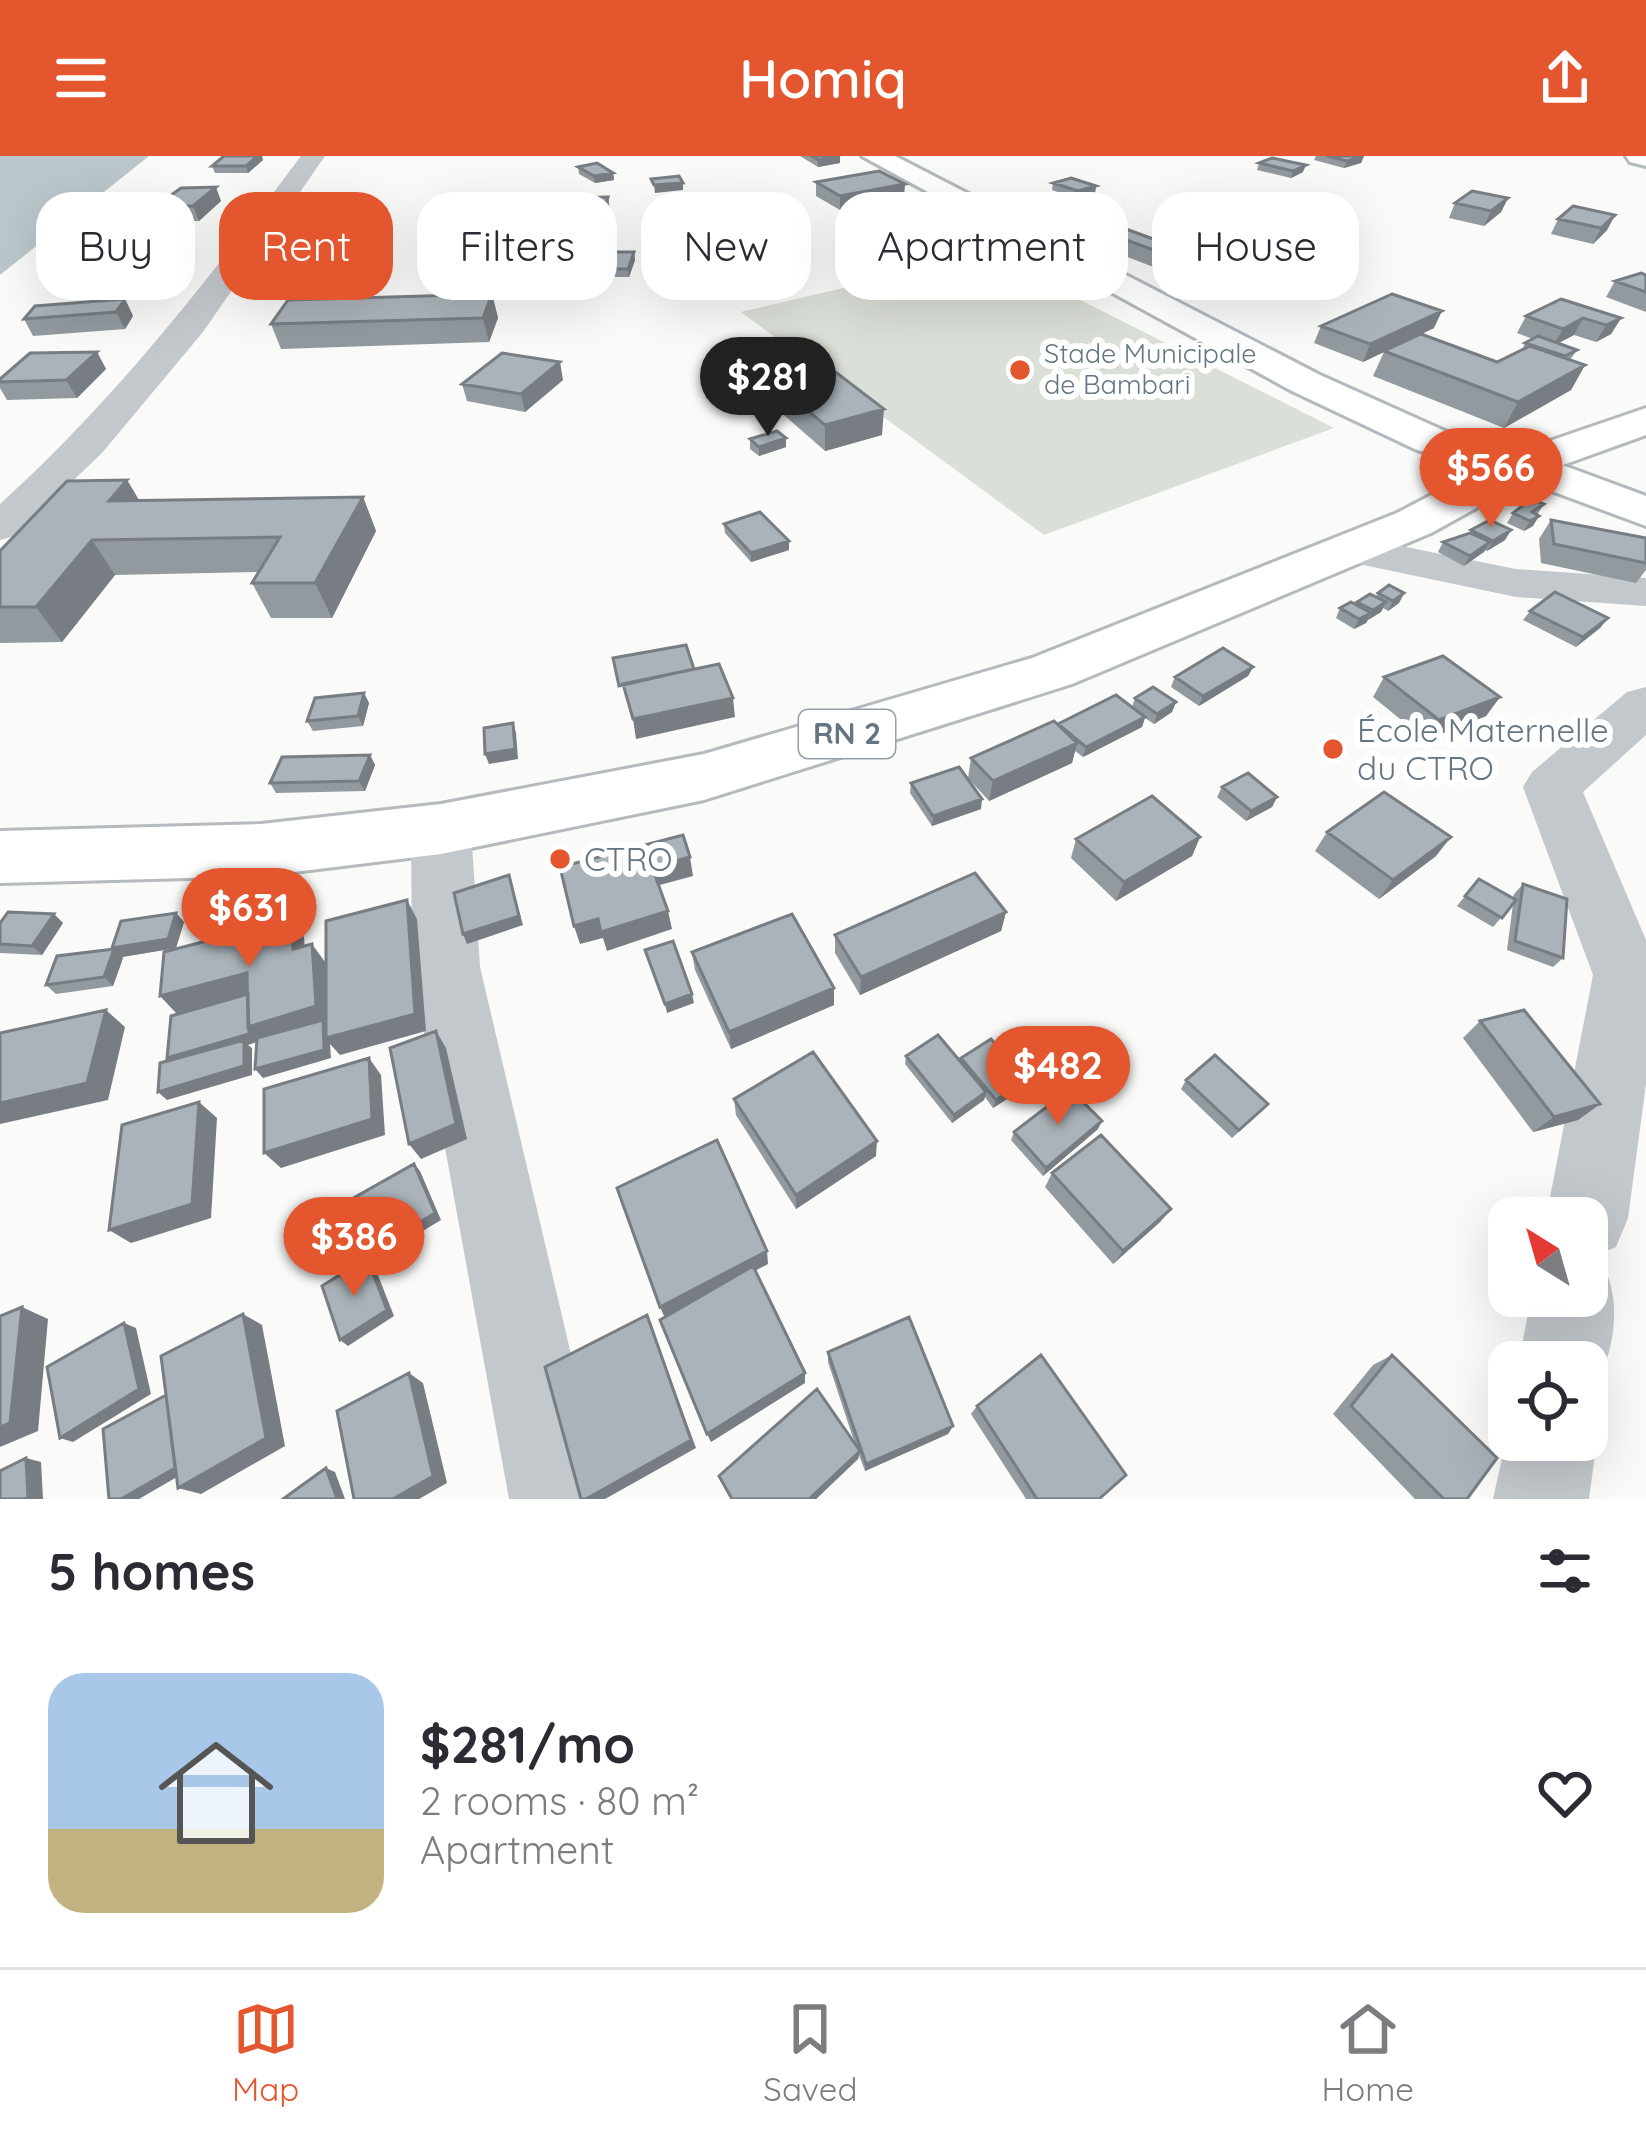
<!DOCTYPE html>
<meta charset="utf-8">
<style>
:root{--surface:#fff;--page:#f2f2f3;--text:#2b2b33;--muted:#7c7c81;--line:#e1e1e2;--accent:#e4572e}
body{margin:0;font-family:Quicksand,sans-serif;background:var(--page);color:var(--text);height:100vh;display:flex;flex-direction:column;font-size:45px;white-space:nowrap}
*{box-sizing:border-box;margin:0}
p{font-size:39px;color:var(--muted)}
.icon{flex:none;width:66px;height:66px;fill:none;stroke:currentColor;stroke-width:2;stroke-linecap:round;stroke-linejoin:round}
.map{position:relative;height:1343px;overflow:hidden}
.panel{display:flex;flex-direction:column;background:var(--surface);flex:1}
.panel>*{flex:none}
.banner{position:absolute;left:36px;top:36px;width:1575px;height:108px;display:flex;gap:24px}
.needle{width:78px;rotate:323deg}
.buttons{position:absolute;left:1488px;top:1041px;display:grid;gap:24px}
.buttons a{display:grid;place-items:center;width:120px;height:120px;border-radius:24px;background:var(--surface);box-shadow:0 12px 48px #0002;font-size:60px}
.price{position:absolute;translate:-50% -102px;padding:0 27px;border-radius:42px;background:var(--accent);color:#fff;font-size:39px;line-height:78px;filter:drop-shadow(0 3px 6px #0008)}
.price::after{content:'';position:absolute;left:50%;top:72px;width:36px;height:27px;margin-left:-18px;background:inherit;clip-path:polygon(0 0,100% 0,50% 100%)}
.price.selected{background:#222;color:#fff}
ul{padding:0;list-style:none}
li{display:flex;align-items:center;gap:36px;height:300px;padding:0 48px}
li+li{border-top:3px solid var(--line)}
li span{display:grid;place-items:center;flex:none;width:336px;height:240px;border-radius:36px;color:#555}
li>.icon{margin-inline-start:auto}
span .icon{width:144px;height:144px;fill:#fffc;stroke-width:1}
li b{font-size:51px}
h2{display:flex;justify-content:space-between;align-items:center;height:144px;padding:0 48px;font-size:51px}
.tag{padding:0 42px;border-radius:36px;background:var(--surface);box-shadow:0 12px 48px #0002;font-size:42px;line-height:108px}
.tag.selected{background:var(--accent);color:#fff}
header{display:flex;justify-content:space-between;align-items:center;height:156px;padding:0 48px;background:var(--accent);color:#fff;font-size:54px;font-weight:600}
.tabs{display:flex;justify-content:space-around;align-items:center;height:168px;border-top:3px solid var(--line);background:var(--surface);font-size:33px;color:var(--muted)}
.tabs a{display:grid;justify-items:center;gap:6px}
.tabs .selected{color:var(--accent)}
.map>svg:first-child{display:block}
.green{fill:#dadfd7}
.water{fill:#bbc7cb}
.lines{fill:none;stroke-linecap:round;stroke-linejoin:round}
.secondary-casing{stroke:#b3babf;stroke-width:6}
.primary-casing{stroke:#b5babe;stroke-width:6}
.street{fill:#c3c8cc;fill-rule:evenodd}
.secondary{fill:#fff;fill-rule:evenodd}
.primary{fill:#fff;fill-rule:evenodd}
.wall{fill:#929a9f}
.shaded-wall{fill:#777d82}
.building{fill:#aab3b9;stroke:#777d82;stroke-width:3}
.poi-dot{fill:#e4572e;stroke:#fff;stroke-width:4.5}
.labels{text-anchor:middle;stroke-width:12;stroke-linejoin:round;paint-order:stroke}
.far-poi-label{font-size:27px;fill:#657683;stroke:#fff;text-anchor:start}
.shield{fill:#fff;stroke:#939fa8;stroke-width:3}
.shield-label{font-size:30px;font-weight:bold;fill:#657683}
.poi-label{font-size:33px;fill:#657683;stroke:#fff;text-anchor:start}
</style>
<header><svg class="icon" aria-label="menu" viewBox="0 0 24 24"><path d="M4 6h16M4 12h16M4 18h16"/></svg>Homiq<svg class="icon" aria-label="share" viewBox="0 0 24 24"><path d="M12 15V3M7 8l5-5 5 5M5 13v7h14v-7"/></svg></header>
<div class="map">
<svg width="1646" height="1343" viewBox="0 0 1646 1343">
<rect width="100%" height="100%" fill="#fafaf8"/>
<path class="green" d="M989 98 1334 272 1044 379 741 156Z"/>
<path class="water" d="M0 0H149L0 119Z"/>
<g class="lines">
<g class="secondary-casing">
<path id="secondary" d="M862 0H895L1320 219 1447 276 1538 300 1646 340V370L1506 318 1417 294 1292 235Z
M1626 0H1646V10L1630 6Z"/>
</g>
<g class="primary-casing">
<path id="primary" d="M1646 252V279L1538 318 1431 377 1072 528 704 644 441 698 261 720 0 727V675L261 668 441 648 704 598 1032 502 1397 357 1506 300Z"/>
</g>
<path class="street" d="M301 0H325L203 176 102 297 15 380 0 384V348C115 244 208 124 301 0Z
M1351 380 1516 413 1646 422V450L1516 441 1335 403 1329 393 1335 383Z
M1646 531V579L1583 636 1646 784V928L1628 1062 1616 1091 1587 1103V1062H1546L1593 819 1523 631 1532 616 1627 536Z
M441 650 462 657 471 673 480 811 605 1343H509L412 811 411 673 420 657Z
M1587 1103 1604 1110C1623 1154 1613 1194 1594 1237L1587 1241V1206H1519L1531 1140H1587Z
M1587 1261 1597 1284 1589 1343H1493L1509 1271V1284H1587Z"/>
<use href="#secondary" class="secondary"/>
<use href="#primary" class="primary"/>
</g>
<path class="wall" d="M800 0H840V7L818 11Z
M1316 0H1364L1361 7 1344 12 1314 4Z
M263 4 248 17H215L212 10Z
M1259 7 1303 16 1291 22 1257 14Z
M578 11 613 17 614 24 595 27 579 18Z
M816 26 904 42 840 54 816 40Z
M1053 27 1096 30 1095 37 1076 42 1052 34Z
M608 41 610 56 605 72 558 73 556 56H554L553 48 576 42Z
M905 41 951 61 931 64 904 49Z
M1508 42 1501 56 1484 70 1449 62 1455 47Z
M221 45 199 65H163L156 50Z
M1176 51 1242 64 1240 71 1226 76 1174 58Z
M1615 59 1607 74 1593 88 1551 78 1558 63Z
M1091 71 1213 105 1209 121 1193 126 1088 86Z
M728 80 727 95 696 96 695 88Z
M634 96 635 104 629 121H599L598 113Z
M1646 119V156L1606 141 1615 125Z
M492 138 498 162 489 186 281 193 271 168Z
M125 143 133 160 125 173 33 180 24 163Z
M1526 160 1621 162 1611 178 1596 186 1574 179 1558 187 1577 194 1570 204 1585 209 1571 234 1504 272 1373 220 1384 196 1363 206 1314 187 1321 170 1434 172 1407 185 1497 206 1522 194 1525 187 1533 183 1517 177Z
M97 196 106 213 77 242 7 244 0 232V223Z
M749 205 882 279 825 295 751 230Z
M563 224 525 256 467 245 462 228Z
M750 283 786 291 759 300 750 293Z
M127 324 139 344 363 341 376 375 332 462H271L252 427 259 416 115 419 62 486 0 487V395Z
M1544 348 1537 359 1533 370 1524 375 1507 367 1513 357Z
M1551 364 1646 382V414L1636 427 1541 407 1539 383Z
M724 368 789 394 751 406 725 377Z
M1471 374H1511L1505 384 1487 395 1485 394 1464 410 1438 396 1443 386 1469 378Z
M1378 437H1404L1399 447 1388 455 1383 452 1381 456 1368 464 1366 467 1354 473 1336 462 1340 452 1376 441Z
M1530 455 1608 462 1600 472 1576 491 1523 464Z
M1253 511 1248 520 1199 550 1171 531 1175 521Z
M1384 521 1500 541 1486 560 1426 584 1373 541Z
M364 537 369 547 363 570 313 575 307 565Z
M1135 542 1176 546 1172 556 1154 568 1145 562 1142 571 1083 601 1075 595 1072 607 989 645 968 622 971 602 1058 569 1132 551Z
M370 599 375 609 365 635 276 637 270 627Z
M911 627 981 653 932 670 910 637Z
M1222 631 1277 641 1272 651 1246 665 1217 641Z
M1327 676 1436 700 1379 743 1315 695Z
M1200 681 1192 700 1116 745 1071 702 1076 683Z
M1479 723 1513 742 1514 738 1523 728 1563 802 1553 811 1507 794 1513 748 1493 771 1457 750Z
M1006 756 1001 775 860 839 835 797V779Z
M176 757 184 766 176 792 122 801 123 802 113 830 56 838 46 829 114 793Z
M54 758 63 767 42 799 0 797V767Z
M692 796 834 832V849L731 893 695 814Z
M1480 865 1600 948 1578 964 1533 976 1463 882Z
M1002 896 1057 911 993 952 985 941 984 944 952 967 905 908 906 900 960 906 961 902Z
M1186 924 1261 956 1232 982 1181 933Z
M734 943 876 1000 796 1053 736 959Z
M1098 973 1043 1020 1011 984 1014 976Z
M1052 1017 1171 1053 1160 1066 1113 1108 1045 1031Z
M828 1196 953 1270 948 1278 865 1315 859 1299 858 1303 816 1343H732L856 1291 828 1206Z
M1392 1199 1467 1343H1415L1333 1258 1373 1209Z
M977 1250 1099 1343H1026L971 1258Z"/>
<path class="shaded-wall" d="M257 0H262L263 4 248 17 246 10Z
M840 0V7L818 11V4Z
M1364 0 1361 7 1344 12 1347 5Z
M1306 9 1303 16 1291 22 1293 15Z
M613 17 614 24 595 27 594 20Z
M683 27V34L655 37 654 29Z
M905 28 904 42 840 54V40Z
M1096 30 1095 37 1076 42 1078 35Z
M216 31 221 45 199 65 193 50Z
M608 41 610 56 605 72 603 57Z
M1508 42 1501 56 1484 70 1491 55Z
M952 53 951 61 931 64 932 57Z
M1615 59 1607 74 1593 88 1601 72Z
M1242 64 1240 71 1226 76 1228 68Z
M132 80 139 95 132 123 95 128 87 112Z
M634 96 635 104 629 121 628 113Z
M1213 105 1209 121 1193 126 1197 110Z
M492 138 498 162 489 186 483 162Z
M125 143 133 160 125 173 116 156Z
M1442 155 1434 172 1363 206 1370 188Z
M1583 162 1574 179 1553 190 1563 173Z
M1621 162 1611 178 1596 186 1606 169Z
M97 196 106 213 77 242 66 224Z
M560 206 563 224 525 256 521 238Z
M1585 209 1571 234 1504 272 1518 246Z
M884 253 882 279 825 295V269Z
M786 282V291L759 300V291Z
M127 324 147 358 109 345Z
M363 341 376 375 332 462 315 427Z
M1539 360 1533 370 1524 375 1530 365Z
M1511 374 1505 384 1487 395 1493 385Z
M92 384 115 419 62 486 36 451Z
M789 385V394L751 406V397Z
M1490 386 1484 396 1464 410 1470 400Z
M1404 437 1399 447 1388 455 1393 445Z
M1386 446 1381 456 1368 464 1373 454Z
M1371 457 1366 467 1354 473 1359 463Z
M1608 462 1600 472 1576 491 1583 481Z
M1253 511 1248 520 1199 550 1203 540Z
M364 537 369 547 363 570 358 560Z
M1500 541 1486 560 1426 584 1439 564Z
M733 542 735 561 636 583 633 563Z
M1176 546 1172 556 1154 568 1157 558Z
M1145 561 1142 571 1083 601 1086 591Z
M513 567 516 577 518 603 489 608 485 598Z
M1077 587 1072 607 989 645 993 625Z
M370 599 375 609 365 635 359 625Z
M1277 641 1272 651 1246 665 1251 655Z
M982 643 981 653 932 670 933 660Z
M1200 681 1192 700 1116 745 1124 726Z
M1451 681 1436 700 1379 743 1393 724Z
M690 701 693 720 656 730 652 711Z
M509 719 523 769 467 788 463 778Z
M407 744 417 763 426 875 340 899 330 888 331 902 263 922 255 913 264 888 257 880V886L248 889 252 892V919L167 944 158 936 177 910 167 902 177 858 160 840 312 788 325 806 330 867Z
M668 755 672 773 607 795 603 782 580 788 574 770 598 763Z
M1006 756 1001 775 860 839 861 821Z
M176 757 184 766 176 792 122 801 123 802 113 830 104 821 112 792Z
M54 758 63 767 42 799 32 790Z
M291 763 304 781 306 811 293 793Z
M834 832V849L731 893 729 876Z
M692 838 694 847 667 857 665 848Z
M106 854 125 871 108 944 0 968V947Z
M436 875 446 892 467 983 421 1003 409 988Z
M369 902 381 919 385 979 281 1012 264 997Z
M1061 903 1057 911 993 952 996 944Z
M986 936 984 944 952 967 954 959Z
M199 946 217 962 211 1062 131 1087 109 1074Z
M1600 948 1578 964 1533 976 1554 961Z
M1102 965 1098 973 1043 1020 1046 1012Z
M877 985 876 1000 796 1053V1039Z
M414 1008 420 1015 441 1064 371 1106 374 1109 394 1160 348 1190 340 1184 361 1113 353 1106Z
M1171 1053 1160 1066 1113 1108 1123 1095Z
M767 1095 768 1108 665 1162 660 1151Z
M22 1151 48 1163 38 1275 0 1291V1271Z
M243 1158 262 1169 285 1290 201 1338 178 1332Z
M647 1159 696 1292 605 1343H586Z
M124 1167 136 1172 151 1238 73 1286 60 1282Z
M409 1217 423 1227 447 1327 419 1343H393Z
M805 1217V1227L711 1286 707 1278Z
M953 1270 948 1278 865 1315 866 1308Z
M860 1295 858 1303 816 1343H809Z
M26 1302 41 1306 43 1343H25Z
M177 1310 189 1314 139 1343H121Z
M326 1312 335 1316 345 1343H337Z"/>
<path class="building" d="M224 0H257L246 10H212Z
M812 0H840L818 4Z
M1327 0H1363L1347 5Z
M1272 2 1306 9 1293 15 1259 7Z
M597 7 613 17 594 20 578 11Z
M879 15 905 28 840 40 816 26Z
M679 20 683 27 654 29 651 23Z
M1071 22 1096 30 1078 35 1053 27Z
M216 31 193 50H156L181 32Z
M1472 35 1508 42 1491 55 1455 47Z
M575 38V42H562L559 48H553L555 39Z
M924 38 952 53 932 57 905 41Z
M608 41 603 57 555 58 562 42Z
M1190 47 1242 64 1228 68 1176 51Z
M1573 50 1615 59 1601 72 1558 63Z
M1107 66 1213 105 1197 110 1091 71Z
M727 72 726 87 695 88 697 73Z
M132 80 125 107 87 112 96 84Z
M605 96H634L628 113H598Z
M1641 117 1646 119V136L1615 125Z
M492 138 483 162 271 168 288 144Z
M1392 138 1442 155 1370 188 1321 170Z
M125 143 116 156 24 163 35 150Z
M1561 143 1621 162 1606 169 1583 162 1563 173 1526 160Z
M1421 178 1497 206 1530 190 1585 209 1518 246 1384 195Z
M1538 180 1577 194 1565 200 1525 187Z
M804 192 884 253 825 269 749 205Z
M97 196 66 224 0 226V223L30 197Z
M502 197 560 206 521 238 462 228Z
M777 275 786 282 759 291 750 283Z
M127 324 109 345 363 341 315 427H252L280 381 92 384 36 451H0V395L67 325Z
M1531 343 1544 348 1532 356 1539 360 1530 365 1513 357Z
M760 356 789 385 751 397 724 368Z
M1490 364 1511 374 1493 385 1471 374Z
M1551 364 1646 382V407L1554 388Z
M1470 377 1490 386 1470 400 1443 386Z
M1389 429 1404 437 1393 445 1378 437Z
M1555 436 1608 462 1583 481 1530 455Z
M1370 438 1386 446 1373 454 1357 446Z
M1351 446 1371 457 1359 463 1340 452Z
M686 489 694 513 619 530 613 502Z
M1223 492 1253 511 1203 540 1175 521Z
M1443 500 1500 541 1439 564 1384 521Z
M719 508 733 542 633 563 623 528Z
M1153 531 1176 546 1157 558 1135 542Z
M364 537 358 560 307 565 315 542Z
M1116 539 1145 561 1086 591 1058 568Z
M1054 565 1077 587 993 625 971 602Z
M513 567 515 593 485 598 484 572Z
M370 599 359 625 270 627 282 601Z
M959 611 982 643 933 660 911 627Z
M1248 617 1277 641 1251 655 1222 631Z
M1384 636 1451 681 1393 724 1327 676Z
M1152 640 1200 681 1124 726 1076 683Z
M683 679 690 701 652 711 668 755 601 776 598 763 574 770 560 711Z
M975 717 1006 756 861 821 835 779Z
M509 719 519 760 463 778 454 737Z
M1479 723 1516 744 1502 762 1465 740Z
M1523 728 1567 743 1563 802 1515 785Z
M407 744 415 858 326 882V765Z
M8 756 54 758 32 790 0 788V767Z
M176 757 168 783 112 792 121 765Z
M792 758 834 832 729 876 692 796Z
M291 763 293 793 312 788 316 850 248 871 247 817 160 840 164 796Z
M673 785 692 838 665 848 645 794Z
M114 793 104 821 46 829 57 800Z
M248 838 249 878 167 902 171 860Z
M106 854 87 927 0 947V877Z
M1524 854 1600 948 1554 961 1480 865Z
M323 864 324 894 255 913 257 882Z
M1036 874 1061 903 996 944 961 902 991 883 1002 896Z
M436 875 456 968 409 988 390 892Z
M938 879 986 936 954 959 906 900Z
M244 884V910L158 936 160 907Z
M813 896 877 985 796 1039 734 943Z
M1215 899 1268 948 1239 974 1186 924Z
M369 902 372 963 264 997V933Z
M1070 933 1102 965 1046 1012 1014 976Z
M199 946 192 1048 109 1074 122 969Z
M1101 979 1171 1053 1123 1095 1052 1017Z
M717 984 767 1095 660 1151 617 1032Z
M414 1008 435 1057 353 1106 334 1053Z
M367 1102 387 1154 340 1184 322 1130Z
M753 1110 805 1217 707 1278 660 1164Z
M22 1151 10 1267 0 1271V1160Z
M243 1158 266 1282 178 1332 161 1200Z
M647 1159 691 1284 586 1343H581L545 1211Z
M909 1161 953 1270 866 1308 828 1196Z
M124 1167 139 1233 60 1282 47 1211Z
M1041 1199 1126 1319 1099 1343H1037L977 1250Z
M1392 1199 1497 1302 1467 1343H1444L1351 1250Z
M409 1217 433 1320 393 1343H354L337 1255Z
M817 1233 860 1295 809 1343H732L719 1320Z
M166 1239 175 1312 121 1343H109L103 1273Z
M26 1302 28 1341 25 1343H0V1315Z
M326 1312 337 1343H283Z"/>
<g class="poi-dot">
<circle cx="1020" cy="214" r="12"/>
<circle cx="1333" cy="593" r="12"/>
<circle cx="560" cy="703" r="12"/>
</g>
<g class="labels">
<g class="far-poi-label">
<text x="1044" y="207">Stade Municipale<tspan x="1044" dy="31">de Bambari</tspan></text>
</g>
<rect class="shield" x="799" y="554" width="96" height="48" rx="9"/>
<g class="shield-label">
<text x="847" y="588">RN 2</text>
</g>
<g class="poi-label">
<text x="1357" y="586">École Maternelle<tspan x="1357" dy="38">du CTRO</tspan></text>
<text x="584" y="715">CTRO</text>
</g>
</g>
</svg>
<div class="buttons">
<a><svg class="needle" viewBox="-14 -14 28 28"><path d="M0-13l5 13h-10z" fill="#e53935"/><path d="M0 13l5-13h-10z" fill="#7c7c81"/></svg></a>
<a><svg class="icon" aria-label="locate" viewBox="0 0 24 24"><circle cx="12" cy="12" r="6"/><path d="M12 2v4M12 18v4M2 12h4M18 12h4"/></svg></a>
</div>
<b class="price selected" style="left:768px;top:283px">$281</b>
<b class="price" style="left:1491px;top:374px">$566</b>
<b class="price" style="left:249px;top:814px">$631</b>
<b class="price" style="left:1058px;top:972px">$482</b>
<b class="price" style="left:354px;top:1143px">$386</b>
<div class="banner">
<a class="tag">Buy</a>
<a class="tag selected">Rent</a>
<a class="tag">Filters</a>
<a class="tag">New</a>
<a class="tag">Apartment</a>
<a class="tag">House</a>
</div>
</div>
<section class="panel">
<h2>5 homes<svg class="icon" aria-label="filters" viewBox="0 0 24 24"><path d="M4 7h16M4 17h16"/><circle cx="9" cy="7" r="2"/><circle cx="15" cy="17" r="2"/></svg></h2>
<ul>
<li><span style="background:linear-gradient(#a9c7e8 65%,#c2b280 0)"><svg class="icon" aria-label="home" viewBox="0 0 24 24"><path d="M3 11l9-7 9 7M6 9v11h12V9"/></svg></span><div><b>$281/mo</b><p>2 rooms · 80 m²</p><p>Apartment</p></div><svg class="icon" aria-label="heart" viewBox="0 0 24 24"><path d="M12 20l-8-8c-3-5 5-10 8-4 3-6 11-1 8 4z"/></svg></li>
</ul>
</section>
<nav class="tabs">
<a class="selected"><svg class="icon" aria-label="map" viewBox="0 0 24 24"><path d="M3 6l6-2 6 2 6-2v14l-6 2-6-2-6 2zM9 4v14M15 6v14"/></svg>Map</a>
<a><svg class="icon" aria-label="saved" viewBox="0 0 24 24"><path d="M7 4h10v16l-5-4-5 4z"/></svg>Saved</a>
<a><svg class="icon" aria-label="home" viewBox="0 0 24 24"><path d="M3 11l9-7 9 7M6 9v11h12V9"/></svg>Home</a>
</nav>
